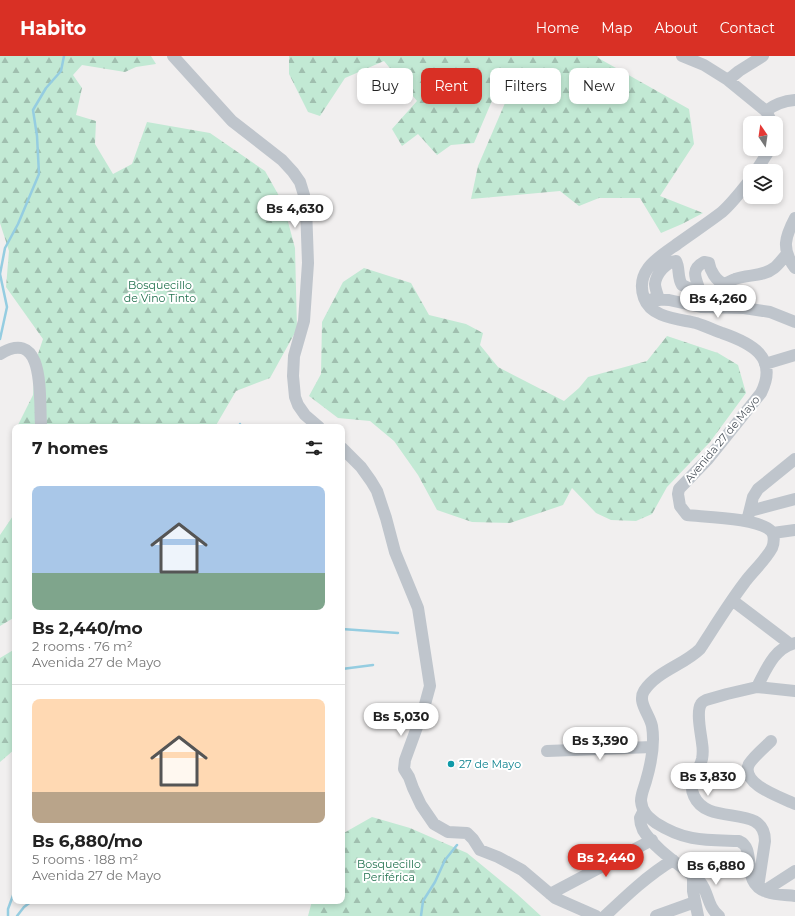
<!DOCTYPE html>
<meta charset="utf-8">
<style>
:root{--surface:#fff;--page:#f2f2f2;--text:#222;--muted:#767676;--line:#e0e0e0;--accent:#d93025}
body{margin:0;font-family:Montserrat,sans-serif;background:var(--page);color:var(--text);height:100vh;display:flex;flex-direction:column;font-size:15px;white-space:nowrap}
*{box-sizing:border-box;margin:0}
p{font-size:13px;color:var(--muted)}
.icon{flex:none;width:22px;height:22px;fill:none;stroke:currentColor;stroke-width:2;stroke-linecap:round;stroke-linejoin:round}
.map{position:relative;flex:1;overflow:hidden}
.side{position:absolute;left:12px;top:368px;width:333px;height:480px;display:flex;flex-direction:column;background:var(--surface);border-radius:8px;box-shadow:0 2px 6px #0003}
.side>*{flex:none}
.top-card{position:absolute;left:357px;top:12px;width:378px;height:36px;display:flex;gap:8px}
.needle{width:26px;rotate:347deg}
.tools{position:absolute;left:743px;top:60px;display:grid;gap:8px}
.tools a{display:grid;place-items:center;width:40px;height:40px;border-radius:8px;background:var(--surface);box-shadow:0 2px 6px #0003;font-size:20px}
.price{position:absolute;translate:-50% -34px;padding:0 9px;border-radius:14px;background:#fff;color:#222;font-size:13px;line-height:26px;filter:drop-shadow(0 1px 2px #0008)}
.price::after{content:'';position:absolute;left:50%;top:24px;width:12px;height:9px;margin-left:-6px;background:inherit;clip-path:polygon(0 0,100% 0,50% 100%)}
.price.selected{background:var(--accent);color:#fff}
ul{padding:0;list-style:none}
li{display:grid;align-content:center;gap:8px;height:212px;padding:0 20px}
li+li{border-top:1px solid var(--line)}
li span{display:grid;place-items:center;height:124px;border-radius:8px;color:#555}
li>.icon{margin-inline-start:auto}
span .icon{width:72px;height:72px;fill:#fffc;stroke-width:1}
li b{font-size:17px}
h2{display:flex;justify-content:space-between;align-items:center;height:48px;padding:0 20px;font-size:17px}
.pill{padding:0 14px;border-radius:8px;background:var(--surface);box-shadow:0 2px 6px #0003;font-size:14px;line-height:36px}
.pill.selected{background:var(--accent);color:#fff}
header{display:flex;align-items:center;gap:24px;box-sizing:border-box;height:56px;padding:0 20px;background:var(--accent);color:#fff}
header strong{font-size:19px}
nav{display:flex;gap:22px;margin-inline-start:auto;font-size:14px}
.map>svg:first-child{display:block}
.forest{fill:url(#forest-firs)}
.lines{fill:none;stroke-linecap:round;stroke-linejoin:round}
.stream{stroke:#95cde1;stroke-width:2.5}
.minor{stroke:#bfc5cc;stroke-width:12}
.culture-dot{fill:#0f9aa8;stroke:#fff;stroke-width:1.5}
.labels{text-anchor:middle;stroke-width:4;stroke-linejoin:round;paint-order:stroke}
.park-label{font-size:11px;fill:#22724f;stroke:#fff}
.street-label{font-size:11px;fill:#49515a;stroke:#fff}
.culture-label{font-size:11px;fill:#0d838f;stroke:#fff;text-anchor:start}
</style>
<header>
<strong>Habito</strong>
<nav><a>Home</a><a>Map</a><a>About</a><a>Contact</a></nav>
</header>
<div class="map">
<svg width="795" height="860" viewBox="0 0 795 860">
<defs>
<pattern id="forest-firs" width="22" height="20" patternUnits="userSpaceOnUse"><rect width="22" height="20" fill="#c2e9d4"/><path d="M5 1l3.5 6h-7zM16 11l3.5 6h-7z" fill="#a0bfaf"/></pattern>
</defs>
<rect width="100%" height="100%" fill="#f1efef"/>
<path class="forest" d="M0 0H151L156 8 136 11 125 16 82 9 73 19 82 32 76 59 96 65 95 88 113 118 132 108 147 66 210 77 265 115 283 147 295 192 297 273 270 322 236 335 215 371H17L33 339 35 307 43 283 6 231 9 195 0 167Z
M289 0H597L600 3 689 53 694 88 660 140 703 157 682 168 661 177 640 142H599L579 150 560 135 471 143 478 110 505 47 494 40 474 87 451 89 437 99 418 78 402 90 392 73 417 45 384 5 345 22 320 60 308 56 289 18Z
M364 212 411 227 429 259 466 268 483 277 480 289 498 311 564 345 579 332 588 321 647 305 667 280 718 297 738 309 746 337 710 386 667 431 652 458 636 465 611 464 596 457 572 432 563 449 510 467 472 466 437 454 418 419 394 385 370 365 338 362 309 340 321 318 322 266 343 226Z
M15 457V561L0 570V479Z
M15 593V693L0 706V602Z
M372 761 410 772 467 797 517 838 541 860H308L312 845H342V778Z"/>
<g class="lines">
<path class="stream" d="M0 283 7 251 0 218 5 192 18 168 39 118 37 80 33 54 46 32 61 15 64 0
M240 371V368
M342 573 398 577
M342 613 373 609
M8 860V853L15 834
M17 860 24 851 32 845
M421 860 423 845 435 826 445 804 457 789"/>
<path class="minor" d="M173 0 232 65 282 104 293 116 300 126 304 139 306 151 308 207 304 265 294 300 293 320 295 341 298 349 305 359 319 371
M682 0 704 9 728 24 766 55 772 67
M728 24 739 15 763 0
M766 55C775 48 783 45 795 44
M756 115 770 93
M750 124C743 133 731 148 722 156 709 166 694 176 680 186 661 200 634 213 644 242 651 262 679 263 696 267 705 270 714 274 722 277 751 287 779 301 761 337L708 403 679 433 678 438 680 450 687 459C705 461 759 462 771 475 775 479 774 487 772 492 765 505 753 515 745 526 729 547 715 570 700 593 684 609 657 615 644 635 637 646 650 659 652 670 655 688 651 708 646 725 644 732 641 738 641 745 642 756 648 761 656 767 686 786 706 784 739 785 758 793 739 827 767 836 775 839 786 839 795 840
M795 162C785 181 781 193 795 212
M652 243 669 244 701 251 744 252 770 256 795 266
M659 244C658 239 655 233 655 228 656 218 666 206 676 205 680 212 677 221 682 229L695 235 699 232C695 221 691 213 704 206L709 207C710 214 716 225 723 227 728 228 731 224 735 223 748 218 763 221 774 212 779 208 783 202 787 198
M0 298C46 270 39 343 41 368
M765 308 795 299
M342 392 361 411 371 425 377 435 386 462 395 496 418 552 430 630 424 652 405 704 404 713 409 721 413 732 421 749 434 768 448 776 467 777 473 783 480 794 498 801 522 814 555 842 596 860
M750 455 795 443
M747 465 753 441 758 433 795 403
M773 477 795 474
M732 544 790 588
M757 631C766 614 774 592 795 587
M771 685C764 692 754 700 749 708 739 728 783 742 795 748
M547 695 652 691
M643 756 640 762C640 766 641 770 643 774 654 792 677 807 693 820V835L698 860
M693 820C696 823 699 825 701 827 709 838 707 850 719 860
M758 831 765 785C765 746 708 772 694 740 687 726 699 716 702 703 703 698 703 693 702 687 701 678 696 656 701 648 702 646 704 645 706 644L727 638 757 631 795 635
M764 835 795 815
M550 838 652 784
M605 860C626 840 648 819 673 804
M656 860 695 846"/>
</g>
<circle class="culture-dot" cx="451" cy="708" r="4"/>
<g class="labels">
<g class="park-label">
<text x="160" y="233">Bosquecillo<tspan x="160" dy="13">de Vino Tinto</tspan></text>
<text x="389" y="812">Bosquecillo<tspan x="389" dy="13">Periférica</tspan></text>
</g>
<g class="street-label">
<text transform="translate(722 383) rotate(-50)" y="4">Avenida 27 de Mayo</text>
</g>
<g class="culture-label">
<text x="459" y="712">27 de Mayo</text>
</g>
</g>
</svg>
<div class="tools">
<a><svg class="needle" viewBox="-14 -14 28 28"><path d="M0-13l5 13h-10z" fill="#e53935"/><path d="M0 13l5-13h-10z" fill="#767676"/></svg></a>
<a><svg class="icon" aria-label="layers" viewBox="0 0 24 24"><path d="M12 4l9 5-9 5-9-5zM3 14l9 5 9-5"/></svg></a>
</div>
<b class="price" style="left:295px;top:173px">Bs 4,630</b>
<b class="price" style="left:718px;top:263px">Bs 4,260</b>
<b class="price" style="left:401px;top:681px">Bs 5,030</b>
<b class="price" style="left:600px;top:705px">Bs 3,390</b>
<b class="price" style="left:708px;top:741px">Bs 3,830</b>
<b class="price selected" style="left:606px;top:822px">Bs 2,440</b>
<b class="price" style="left:716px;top:830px">Bs 6,880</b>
<div class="top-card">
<a class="pill">Buy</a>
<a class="pill selected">Rent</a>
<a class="pill">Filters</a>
<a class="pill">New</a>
</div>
<section class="side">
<h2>7 homes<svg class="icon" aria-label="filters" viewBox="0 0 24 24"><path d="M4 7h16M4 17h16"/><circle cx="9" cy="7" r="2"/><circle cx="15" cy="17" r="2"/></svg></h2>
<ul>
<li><span style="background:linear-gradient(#a9c7e8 70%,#7fa58c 0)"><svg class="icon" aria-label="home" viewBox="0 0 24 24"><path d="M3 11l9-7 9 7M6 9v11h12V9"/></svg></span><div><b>Bs 2,440/mo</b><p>2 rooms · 76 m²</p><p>Avenida 27 de Mayo</p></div></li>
<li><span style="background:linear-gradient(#ffd9b3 75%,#b9a48a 0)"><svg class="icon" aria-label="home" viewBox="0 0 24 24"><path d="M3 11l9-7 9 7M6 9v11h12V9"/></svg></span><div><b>Bs 6,880/mo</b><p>5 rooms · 188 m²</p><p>Avenida 27 de Mayo</p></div></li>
</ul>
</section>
</div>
